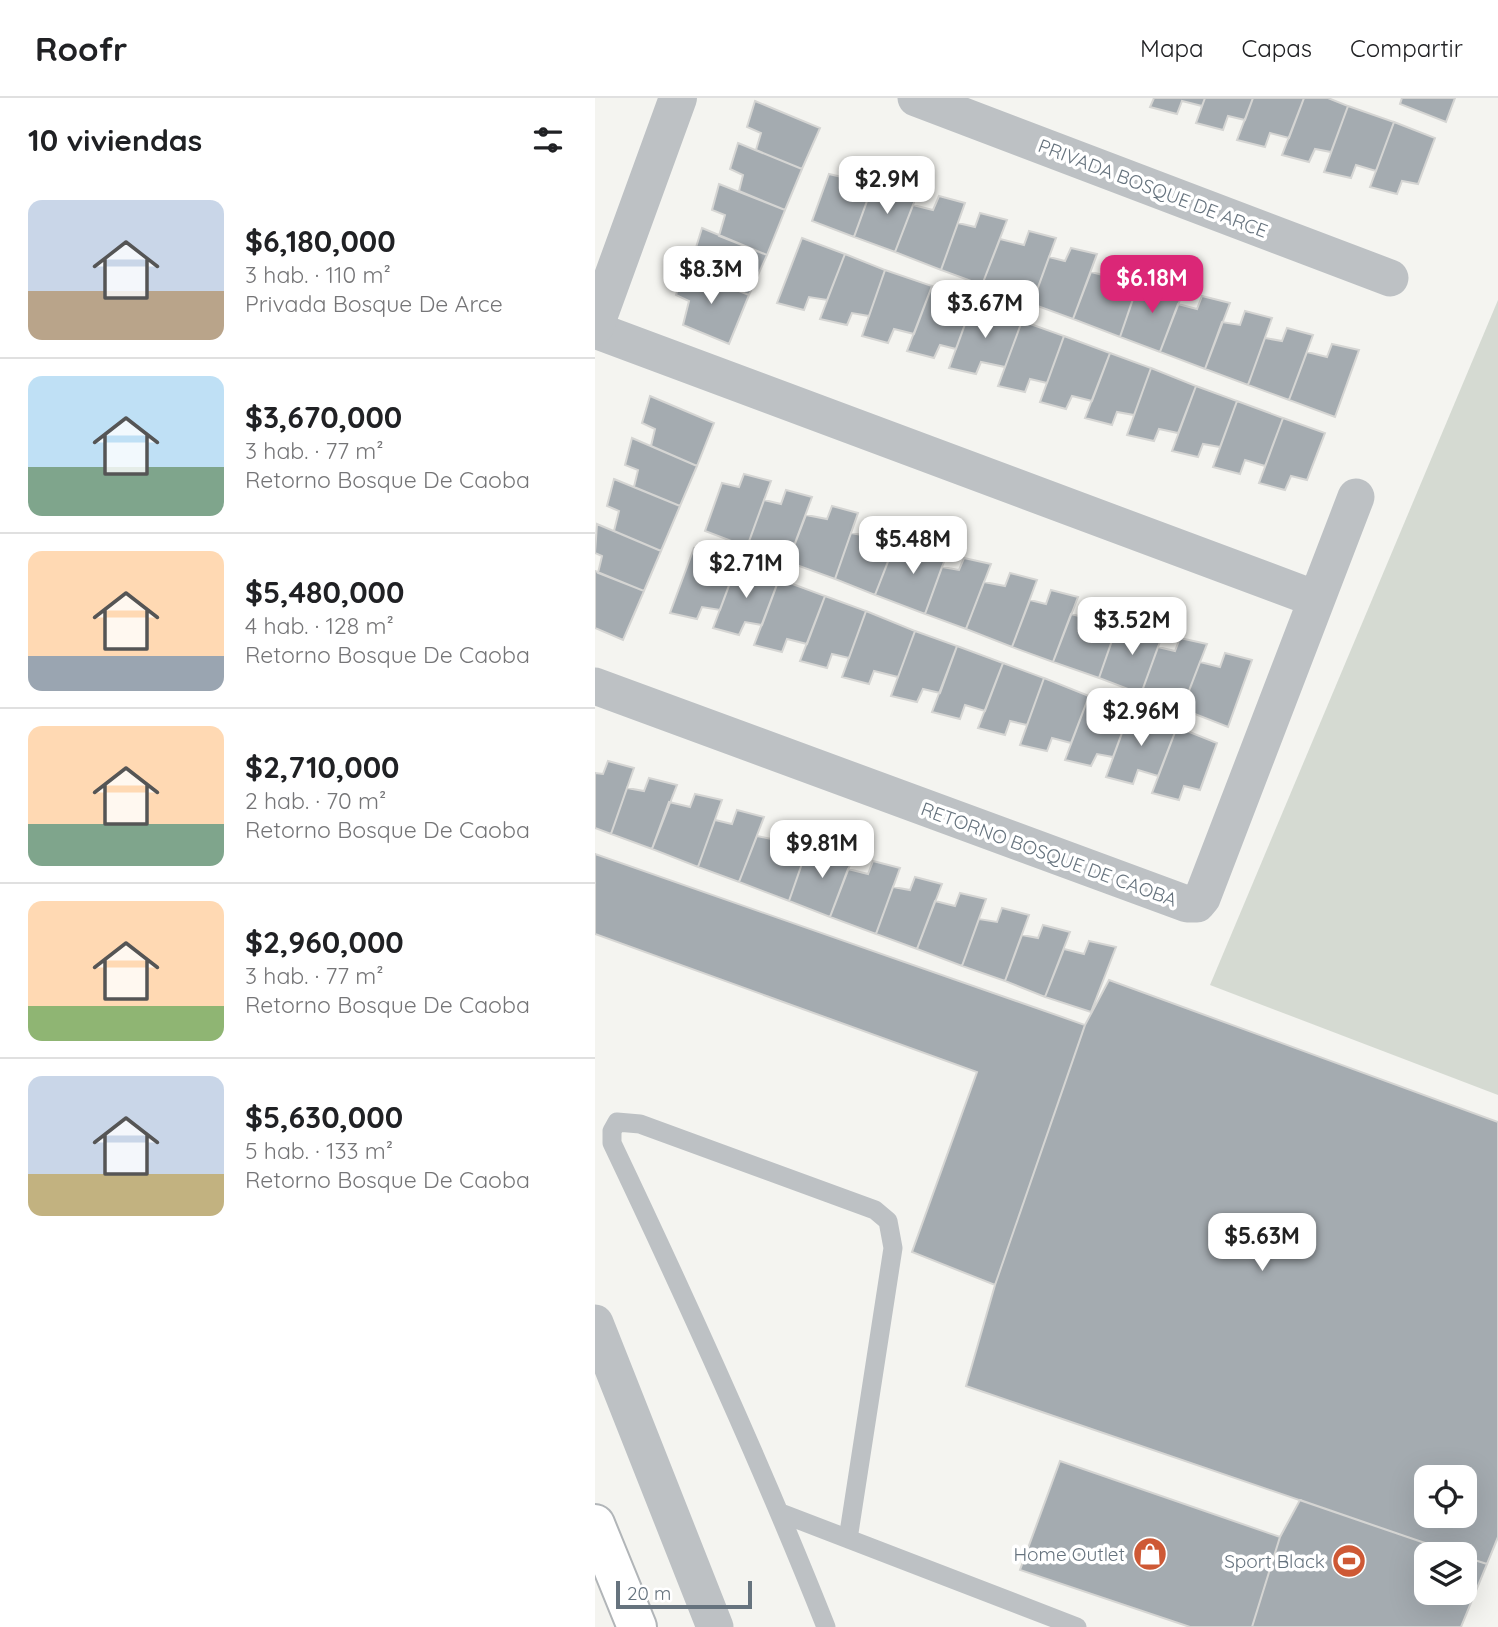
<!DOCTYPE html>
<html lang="es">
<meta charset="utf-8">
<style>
:root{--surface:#fff;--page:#f2f2f2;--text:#202124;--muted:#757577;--line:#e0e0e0;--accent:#db2777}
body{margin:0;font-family:Quicksand,sans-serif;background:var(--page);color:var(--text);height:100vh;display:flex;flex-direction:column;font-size:26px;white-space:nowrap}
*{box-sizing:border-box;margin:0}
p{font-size:23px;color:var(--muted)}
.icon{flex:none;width:38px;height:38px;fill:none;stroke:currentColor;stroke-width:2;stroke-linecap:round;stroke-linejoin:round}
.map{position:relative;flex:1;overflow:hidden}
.side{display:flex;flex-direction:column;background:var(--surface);width:595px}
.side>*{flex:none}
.tools{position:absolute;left:819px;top:1367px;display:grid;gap:14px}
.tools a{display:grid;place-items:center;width:63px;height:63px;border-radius:14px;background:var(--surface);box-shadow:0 7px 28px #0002;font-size:35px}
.scale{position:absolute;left:21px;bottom:18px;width:136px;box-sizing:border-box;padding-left:7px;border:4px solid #66737e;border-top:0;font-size:19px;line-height:24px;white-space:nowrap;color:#66737e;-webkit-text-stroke:5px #fff;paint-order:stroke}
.price{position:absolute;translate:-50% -60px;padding:0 16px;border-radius:14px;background:#fff;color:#222;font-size:23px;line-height:46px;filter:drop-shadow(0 2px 4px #0008)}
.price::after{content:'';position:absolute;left:50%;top:42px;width:21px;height:16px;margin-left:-10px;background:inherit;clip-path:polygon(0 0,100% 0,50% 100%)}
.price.selected{background:var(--accent);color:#fff}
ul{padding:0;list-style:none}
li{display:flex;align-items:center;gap:21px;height:175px;padding:0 28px}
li+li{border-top:2px solid var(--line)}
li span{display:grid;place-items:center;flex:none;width:196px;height:140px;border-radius:14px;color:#555}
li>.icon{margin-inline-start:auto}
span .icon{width:84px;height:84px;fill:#fffc;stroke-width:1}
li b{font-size:30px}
h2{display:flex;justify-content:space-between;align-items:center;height:84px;padding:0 28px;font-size:30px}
header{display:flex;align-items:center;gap:42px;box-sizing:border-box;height:98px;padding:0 35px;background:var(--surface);border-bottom:2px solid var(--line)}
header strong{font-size:33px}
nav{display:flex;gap:38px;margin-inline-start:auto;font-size:24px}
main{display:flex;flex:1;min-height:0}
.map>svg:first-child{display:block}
.green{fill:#d5dad2}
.building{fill:#a4abb0;stroke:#d5d5d3;stroke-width:2;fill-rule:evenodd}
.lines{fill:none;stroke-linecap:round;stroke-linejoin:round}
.primary-casing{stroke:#b1b5b8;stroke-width:42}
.service{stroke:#bdc1c4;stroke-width:19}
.minor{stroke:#bdc1c4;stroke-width:37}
.tertiary{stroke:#bdc1c4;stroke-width:38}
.primary{stroke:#fff;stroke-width:38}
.labels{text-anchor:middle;stroke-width:7;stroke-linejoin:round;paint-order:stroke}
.street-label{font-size:19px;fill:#66737e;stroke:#fff}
.poi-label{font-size:19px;fill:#66737e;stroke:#fff;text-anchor:end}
</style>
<header>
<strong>Roofr</strong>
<nav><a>Mapa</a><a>Capas</a><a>Compartir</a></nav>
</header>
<main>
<section class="side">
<h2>10 viviendas<svg class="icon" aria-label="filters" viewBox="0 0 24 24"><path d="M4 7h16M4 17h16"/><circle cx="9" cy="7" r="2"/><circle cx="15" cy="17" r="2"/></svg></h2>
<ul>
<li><span style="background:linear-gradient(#c9d6e8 65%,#b9a48a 0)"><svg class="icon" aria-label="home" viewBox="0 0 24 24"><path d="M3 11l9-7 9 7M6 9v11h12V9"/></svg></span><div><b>$6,180,000</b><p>3 hab. · 110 m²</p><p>Privada Bosque De Arce</p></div></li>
<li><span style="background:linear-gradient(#bfe0f5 65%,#7fa58c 0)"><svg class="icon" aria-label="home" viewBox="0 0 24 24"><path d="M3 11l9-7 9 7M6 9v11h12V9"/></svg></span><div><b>$3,670,000</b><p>3 hab. · 77 m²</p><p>Retorno Bosque De Caoba</p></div></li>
<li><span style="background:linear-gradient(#ffd9b3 75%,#9aa5b1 0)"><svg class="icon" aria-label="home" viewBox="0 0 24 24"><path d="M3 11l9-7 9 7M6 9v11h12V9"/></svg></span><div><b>$5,480,000</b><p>4 hab. · 128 m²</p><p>Retorno Bosque De Caoba</p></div></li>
<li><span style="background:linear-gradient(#ffd9b3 70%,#7fa58c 0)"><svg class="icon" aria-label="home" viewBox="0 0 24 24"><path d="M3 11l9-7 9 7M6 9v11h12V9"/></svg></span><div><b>$2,710,000</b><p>2 hab. · 70 m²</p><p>Retorno Bosque De Caoba</p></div></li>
<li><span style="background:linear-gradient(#ffd9b3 75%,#8fb573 0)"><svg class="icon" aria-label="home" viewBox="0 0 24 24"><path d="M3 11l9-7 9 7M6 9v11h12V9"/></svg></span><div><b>$2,960,000</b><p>3 hab. · 77 m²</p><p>Retorno Bosque De Caoba</p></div></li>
<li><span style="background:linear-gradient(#c9d6e8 70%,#c2b280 0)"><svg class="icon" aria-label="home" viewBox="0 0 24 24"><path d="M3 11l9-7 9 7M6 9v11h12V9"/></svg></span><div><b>$5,630,000</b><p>5 hab. · 133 m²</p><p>Retorno Bosque De Caoba</p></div></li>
</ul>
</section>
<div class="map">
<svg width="903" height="1529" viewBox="0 0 903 1529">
<rect width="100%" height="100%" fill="#f4f4f0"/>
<path class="green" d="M903 202V997L615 887Z"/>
<path class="building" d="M559 0H610L607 8 587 3 582 16 555 9Z
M610 0H658L650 22 633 18 628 32 601 25Z
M658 0H709L694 40 675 35 670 49 642 42Z
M709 0H733L753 8 736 54 720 51 714 64 687 57Z
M807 0H860L851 24 805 6Z
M160 3 225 30 207 71 161 52 166 35 152 29Z
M753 8 799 24 781 73 761 67 756 80 729 74Z
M799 24 840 40 823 86 807 83 802 96 775 89Z
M143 45 207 71 190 112 144 93 148 77 135 71Z
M256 66 283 73 259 139 217 123 234 76 251 80Z
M298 83 325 89 300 154 259 139 276 92 292 96Z
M124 86 190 112 172 157 124 138 130 117 117 112Z
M344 98 370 105 346 172 300 154 318 107 338 112Z
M385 115 412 122 387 187 346 172 363 125 380 129Z
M107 130 172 157 154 197 108 179 112 162 99 156Z
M434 133 461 140 437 206 387 187 405 141 429 147Z
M207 140 250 156 232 202 214 199 209 212 182 205Z
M476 150 502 156 478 221 437 206 454 159 470 163Z
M250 156 290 172 274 218 257 215 252 227 225 221Z
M522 166 548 172 525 239 478 221 496 174 516 179Z
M89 171 154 197 134 246 88 227 94 203 81 197Z
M290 172 337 188 319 236 299 231 293 245 267 238Z
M563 182 590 189 565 254 525 239 541 192 558 196Z
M337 188 378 204 361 251 345 247 339 260 312 253Z
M607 198 635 205 610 271 565 254 583 206 602 211Z
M378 204 427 223 410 269 386 264 381 276 354 270Z
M650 213 677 220 653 287 610 271 627 224 645 227Z
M427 223 469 238 452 285 435 281 430 294 403 288Z
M692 230 718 237 694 302 653 287 670 240 687 243Z
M469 238 515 255 497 303 477 298 471 311 445 304Z
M737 246 764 252 740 319 694 302 712 254 732 259Z
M515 255 556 270 539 317 522 314 517 327 490 320Z
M556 270 601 288 583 335 564 331 559 343 532 337Z
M601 288 642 303 625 349 608 346 603 359 577 353Z
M55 298 119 325 102 368 56 348 60 331 47 325Z
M642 303 688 320 670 368 650 362 645 376 618 369Z
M688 320 730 335 712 382 696 378 690 392 664 385Z
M37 340 102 368 85 408 39 389 43 372 30 367Z
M149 376 176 383 152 449 110 433 127 385 144 389Z
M19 381 85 408 66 453 19 433 24 413 12 408Z
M191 392 217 399 193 464 152 449 169 402 186 406Z
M237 408 263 415 240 481 193 464 211 417 232 421Z
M278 425 305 432 280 497 240 481 256 435 273 438Z
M2 426 66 453 49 493 3 475 7 458 0 455Z
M327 443 354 450 330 516 280 497 298 451 322 456Z
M99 450 142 466 125 512 107 509 102 521 75 515Z
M369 460 396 466 371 531 330 516 347 469 364 472Z
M142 466 184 481 167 527 150 524 144 537 118 530Z
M0 473 49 493 28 542 0 530Z
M415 475 442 482 417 549 371 531 389 484 410 488Z
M184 481 230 498 212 546 192 541 187 554 159 547Z
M456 492 483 499 458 564 417 549 435 502 451 506Z
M230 498 271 513 254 560 237 556 232 570 205 563Z
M501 507 527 514 504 580 458 564 476 516 496 521Z
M271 513 320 533 303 579 279 573 274 586 247 579Z
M543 523 570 530 546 596 504 580 520 534 538 537Z
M320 533 362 548 345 595 328 591 322 604 296 598Z
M585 540 612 546 587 611 546 596 563 549 580 553Z
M362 548 408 565 390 613 370 607 365 621 337 614Z
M630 555 657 562 633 629 587 611 605 564 625 569Z
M408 565 449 580 432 627 415 623 410 637 383 630Z
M449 580 494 598 476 645 457 640 452 653 425 647Z
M494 598 535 613 518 659 502 656 496 668 470 662Z
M535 613 582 629 563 678 543 672 538 686 511 679Z
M582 629 622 645 605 692 589 688 584 702 557 695Z
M13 663 39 670 16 736 0 730V675L8 676Z
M54 680 82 687 57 751 16 736 32 690 49 693Z
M100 696 127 702 103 769 57 751 74 704 95 709Z
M142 712 169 719 144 784 103 769 120 722 137 726Z
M191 730 217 737 194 803 144 784 162 738 186 743Z
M232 747 260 754 235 819 194 803 210 757 227 760Z
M0 756 490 927 400 1187 317 1154 382 974 0 836Z
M278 763 305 770 281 836 235 819 253 771 273 776Z
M320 779 347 786 322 851 281 836 298 789 315 792Z
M365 795 391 801 367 868 322 851 340 803 360 808Z
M407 810 434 817 410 883 367 868 384 821 402 824Z
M448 827 475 834 450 899 410 883 427 837 443 840Z
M494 843 521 849 496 914 450 899 469 851 489 856Z
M514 882 903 1024V1439L892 1466 870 1459V1456H862L371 1288 400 1187 490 927ZM831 1379H870V1418H831Z
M465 1363 685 1439 657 1529H595L425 1472Z
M705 1402 862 1456H831V1494H870V1459L892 1466 866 1529H657L685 1439Z"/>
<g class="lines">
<g class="primary-casing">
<path id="primary" d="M0 1426 42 1529"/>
</g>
<path class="service" d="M186 1415 482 1529
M231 1529C166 1365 93 1205 17 1045V1033L22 1024 45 1026 280 1112 293 1123 298 1150 253 1441"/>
<path class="minor" d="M321 0 795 180
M0 232 721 501
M0 588 592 806H602L607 800 761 399
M0 1225 120 1529"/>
<path class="tertiary" d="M0 228 83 0"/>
<use href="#primary" class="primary"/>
</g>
<defs>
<g id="shop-disc" transform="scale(1.75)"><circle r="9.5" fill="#ce5935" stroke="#fff"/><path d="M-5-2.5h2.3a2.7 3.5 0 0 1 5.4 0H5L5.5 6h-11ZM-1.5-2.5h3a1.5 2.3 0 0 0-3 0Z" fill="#fff"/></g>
<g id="stadium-disc" transform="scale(1.75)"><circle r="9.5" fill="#ce5935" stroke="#fff"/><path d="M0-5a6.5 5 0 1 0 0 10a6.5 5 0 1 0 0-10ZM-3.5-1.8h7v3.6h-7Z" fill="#fff"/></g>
</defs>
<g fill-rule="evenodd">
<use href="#shop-disc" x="555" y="1456"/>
<use href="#stadium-disc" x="754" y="1463"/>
</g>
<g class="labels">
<g class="street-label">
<text transform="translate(558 90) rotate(21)" y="7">PRIVADA BOSQUE DE ARCE</text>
<text transform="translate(454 756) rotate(20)" y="7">RETORNO BOSQUE DE CAOBA</text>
</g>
<g class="poi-label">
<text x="530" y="1463">Home Outlet</text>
<text x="730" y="1470">Sport Black</text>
</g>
</g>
</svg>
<div class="tools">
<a><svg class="icon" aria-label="locate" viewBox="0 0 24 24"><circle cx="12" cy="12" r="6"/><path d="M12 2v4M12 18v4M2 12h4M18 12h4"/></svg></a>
<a><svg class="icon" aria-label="layers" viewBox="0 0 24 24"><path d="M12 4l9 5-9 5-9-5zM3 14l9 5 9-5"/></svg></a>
</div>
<div class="scale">20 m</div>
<b class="price" style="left:292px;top:118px">$2.9M</b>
<b class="price" style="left:116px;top:208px">$8.3M</b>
<b class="price selected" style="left:557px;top:217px">$6.18M</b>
<b class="price" style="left:390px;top:242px">$3.67M</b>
<b class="price" style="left:318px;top:478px">$5.48M</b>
<b class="price" style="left:151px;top:502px">$2.71M</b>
<b class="price" style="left:537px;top:559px">$3.52M</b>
<b class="price" style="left:546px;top:650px">$2.96M</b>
<b class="price" style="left:227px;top:782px">$9.81M</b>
<b class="price" style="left:667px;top:1175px">$5.63M</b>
</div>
</main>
